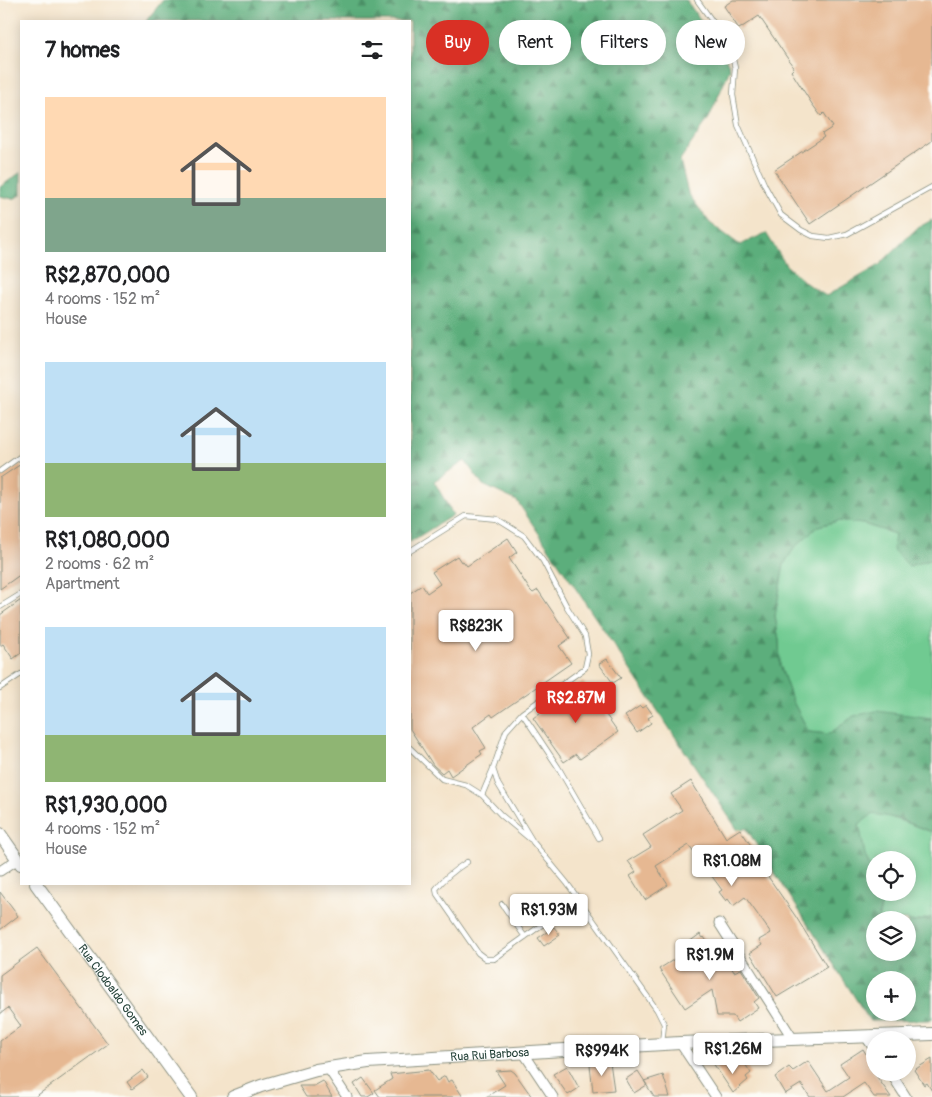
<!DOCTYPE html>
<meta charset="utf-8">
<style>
:root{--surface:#fff;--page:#f2f2f2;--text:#202124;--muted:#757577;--accent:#d93025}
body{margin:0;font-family:Pangolin,sans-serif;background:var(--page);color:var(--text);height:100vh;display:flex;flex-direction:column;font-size:19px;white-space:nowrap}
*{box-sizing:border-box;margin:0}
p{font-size:16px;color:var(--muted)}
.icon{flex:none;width:28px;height:28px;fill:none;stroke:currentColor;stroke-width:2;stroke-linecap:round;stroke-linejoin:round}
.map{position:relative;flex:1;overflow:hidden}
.details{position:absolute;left:20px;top:20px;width:391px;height:865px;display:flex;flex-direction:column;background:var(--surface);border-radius:0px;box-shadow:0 2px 12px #0003}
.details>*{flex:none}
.banner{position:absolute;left:426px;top:20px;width:430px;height:45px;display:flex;gap:10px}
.tools{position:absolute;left:866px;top:851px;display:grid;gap:10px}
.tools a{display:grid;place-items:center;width:50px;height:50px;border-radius:50%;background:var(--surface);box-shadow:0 2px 12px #0003;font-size:25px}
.price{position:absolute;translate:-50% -42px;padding:0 11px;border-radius:5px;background:#fff;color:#222;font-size:16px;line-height:32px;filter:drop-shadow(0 1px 2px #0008)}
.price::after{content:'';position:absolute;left:50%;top:30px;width:15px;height:11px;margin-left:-8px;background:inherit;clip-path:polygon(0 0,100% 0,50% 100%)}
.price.current{background:var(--accent);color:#fff}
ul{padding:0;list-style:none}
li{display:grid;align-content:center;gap:10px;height:265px;padding:0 25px}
li span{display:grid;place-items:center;height:155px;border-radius:0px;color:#555}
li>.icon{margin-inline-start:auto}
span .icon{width:90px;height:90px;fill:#fffc;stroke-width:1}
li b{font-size:21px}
h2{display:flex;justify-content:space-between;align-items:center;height:60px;padding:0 25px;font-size:21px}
.pill{padding:0 18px;border-radius:22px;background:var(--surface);box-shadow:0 2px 12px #0003;font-size:18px;line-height:45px}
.pill.current{background:var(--accent);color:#fff}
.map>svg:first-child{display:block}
.green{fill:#70ca91;stroke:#488462}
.forest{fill:url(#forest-firs);stroke:#3e7658;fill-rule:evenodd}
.building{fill:#e6b892}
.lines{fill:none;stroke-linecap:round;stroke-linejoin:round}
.lane-casing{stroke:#8a9080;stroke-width:6}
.street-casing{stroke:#8a9080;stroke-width:11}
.secondary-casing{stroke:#8a9080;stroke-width:14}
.lane{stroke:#fff;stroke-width:4.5}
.street{stroke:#fff;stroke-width:9}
.secondary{stroke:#fff;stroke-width:12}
.labels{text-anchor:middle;stroke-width:4;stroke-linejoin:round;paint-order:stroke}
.street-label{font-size:12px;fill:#1f3d34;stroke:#fdfcf7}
</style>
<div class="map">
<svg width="932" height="1097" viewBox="0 0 932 1097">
<defs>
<pattern id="forest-firs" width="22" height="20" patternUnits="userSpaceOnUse" patternTransform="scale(1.25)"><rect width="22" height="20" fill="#5cae7b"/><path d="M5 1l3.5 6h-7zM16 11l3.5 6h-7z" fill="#4b8f66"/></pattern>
</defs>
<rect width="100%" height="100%" fill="#fdfcf7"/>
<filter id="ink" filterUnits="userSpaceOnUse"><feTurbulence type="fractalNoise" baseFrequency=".02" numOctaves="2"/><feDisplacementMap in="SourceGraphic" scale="10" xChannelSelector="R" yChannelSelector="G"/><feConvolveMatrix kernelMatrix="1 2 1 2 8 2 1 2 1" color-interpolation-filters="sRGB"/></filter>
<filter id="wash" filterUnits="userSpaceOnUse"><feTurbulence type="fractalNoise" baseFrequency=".0096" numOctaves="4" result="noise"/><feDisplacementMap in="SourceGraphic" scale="20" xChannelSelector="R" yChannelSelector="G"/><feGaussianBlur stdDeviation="1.12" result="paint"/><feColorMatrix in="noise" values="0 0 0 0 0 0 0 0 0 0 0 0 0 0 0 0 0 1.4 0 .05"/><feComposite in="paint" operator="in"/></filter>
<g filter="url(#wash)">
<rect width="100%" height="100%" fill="#f4e4cb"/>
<path class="green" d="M838 521 863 524 895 534 909 566 932 559V718L908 716H854L829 734 809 732 792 700 780 665 779 641 775 616 784 564 795 547 818 526Z
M876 812 932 832V917L915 922H908V920H878L883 898 881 893 908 892V860H875V878L865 855 859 824Z"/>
<path class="forest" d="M163 0H686L723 51 730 69 709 118 680 160 688 193 710 223 740 245 766 233 786 265 807 284 826 296 878 266 917 228 932 220V559L909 566 893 550 895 534 863 524 838 521 818 526 795 547 784 564 775 616 779 641 780 665 792 700 809 732 829 734 854 716 876 711 932 718V832L895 818 873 814 859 824 865 855 875 878V892L881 893 883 897 878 920H875V952H908V922H915L932 917V1020L870 1021 746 828 739 832 517 501 483 485 465 461 434 481 453 515 410 542V21H146ZM875 980H908V1012H875Z
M21 172V195L13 199 0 196V187Z"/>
<g id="blocks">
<path class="building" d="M733 0H932V141L810 224 774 170 824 137 822 134 833 127 824 113 821 116 812 104 791 71 794 68 759 16 739 29 724 6Z
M21 464V574L0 589V478Z
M508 538 517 552 509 558 530 590 533 593 538 590 570 638 559 646 571 663 493 717 491 714 473 727 486 748 480 751 482 754 451 776 447 769 442 773 433 765 410 729V593L422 585 427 593 440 584 432 572 457 556 461 562 463 561 467 566Z
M21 600V653L13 659 3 644 0 646V615Z
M607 659 621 678 613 683 599 664Z
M583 682 618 732 580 759 576 754 564 762 533 718Z
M646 705 653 715 648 718 651 723 637 733 625 716 640 706 642 708Z
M691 781 726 838 740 829 752 847 749 849 796 917 827 967 777 997 750 953 762 945 759 940 771 933 745 897 733 906 728 899 726 901 719 892 722 890 689 845 656 866 668 885 645 900 630 876 636 872 628 861 651 847 643 835 682 810 671 794Z
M0 892 18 916 0 930Z
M554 927 560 935 544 946 538 938Z
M700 934 703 938 704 937 725 969 730 965 734 972 741 969 759 998 754 1002 758 1008 737 1022 733 1016H717L712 990 685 1008 659 969 684 953 681 948Z
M37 948 108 1044 35 1097H0V1041L21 1026 8 1008 0 1014V975Z
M863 1049 871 1062 868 1064 891 1097H874L864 1083 843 1097H810L801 1084 785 1094 775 1077 789 1067 793 1071 808 1061 828 1091 849 1077 840 1064Z
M720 1058 729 1071 743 1061 751 1073 746 1077 748 1080 733 1093 713 1063Z
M932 1059V1091L927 1083 924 1085 914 1070Z
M610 1062 614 1090 593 1092 590 1065Z
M567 1066 579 1088 568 1095 553 1074Z
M143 1070 148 1077 132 1089 127 1082Z
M429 1070 437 1081 445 1076 448 1082 452 1080 463 1097H380L375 1090 392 1079 390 1074Z
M511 1070 515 1073 532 1097H486L505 1085 496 1071Z
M638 1071 647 1085 634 1093 626 1079Z
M663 1075 670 1097H654L644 1081Z
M363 1078 374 1093 368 1097H362L354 1084Z
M323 1081 332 1097H306L299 1086H314Z"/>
</g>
</g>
<g filter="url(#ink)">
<use href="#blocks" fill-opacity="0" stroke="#8a9080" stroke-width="1"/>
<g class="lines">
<g class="lane-casing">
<path id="lane" d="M697 0 723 36 731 51 735 68 733 95 738 125 765 186 781 215 801 230 813 236 829 238 847 234 932 187
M0 471 21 456
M410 551 466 516 497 519 524 536 543 561 567 607 585 636 588 654 585 668 522 713 506 731 493 769 498 784 533 842 567 883 657 1010 664 1024 662 1043
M0 607 21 594
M0 688 21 674
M522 713 558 767 599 838
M410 748 442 779 466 785 482 795 501 815 530 839
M482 795 493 769
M467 862C456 869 444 878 436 889L437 894 478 953 486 959H494L550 919 581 902
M502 904 525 937"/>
</g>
<g class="street-casing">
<path id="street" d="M0 871 18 859
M719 923 793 1039
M866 1037 875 1050
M680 1043 716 1097
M523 1052 553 1097
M328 1068 347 1097
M890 1072 906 1097"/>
</g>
<g class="secondary-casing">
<g id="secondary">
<path d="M0 834 21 864"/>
<path id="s1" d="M36 884 191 1097"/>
<path id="s2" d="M233 1097 261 1086 316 1070 368 1062 680 1043 932 1034"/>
</g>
</g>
<use href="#lane" class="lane"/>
<use href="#street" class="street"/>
<use href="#secondary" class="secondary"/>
</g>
</g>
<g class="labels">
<g class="street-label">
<text dy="4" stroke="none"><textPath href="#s1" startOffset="131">Rua Clodoaldo Gomes</textPath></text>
<text dy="4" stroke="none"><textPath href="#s2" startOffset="262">Rua Rui Barbosa</textPath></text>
</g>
</g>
</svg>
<div class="tools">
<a><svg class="icon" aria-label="locate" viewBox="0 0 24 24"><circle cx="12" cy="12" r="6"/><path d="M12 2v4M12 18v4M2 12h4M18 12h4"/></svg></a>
<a><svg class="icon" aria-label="layers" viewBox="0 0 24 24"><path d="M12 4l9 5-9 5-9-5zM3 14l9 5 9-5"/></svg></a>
<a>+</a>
<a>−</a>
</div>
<b class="price" style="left:476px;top:652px">R$823K</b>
<b class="price current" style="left:576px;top:724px">R$2.87M</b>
<b class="price" style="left:732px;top:887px">R$1.08M</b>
<b class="price" style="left:549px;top:936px">R$1.93M</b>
<b class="price" style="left:710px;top:981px">R$1.9M</b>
<b class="price" style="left:733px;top:1075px">R$1.26M</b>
<b class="price" style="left:602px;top:1077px">R$994K</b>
<div class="banner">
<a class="pill current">Buy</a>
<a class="pill">Rent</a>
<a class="pill">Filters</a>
<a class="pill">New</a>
</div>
<section class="details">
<h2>7 homes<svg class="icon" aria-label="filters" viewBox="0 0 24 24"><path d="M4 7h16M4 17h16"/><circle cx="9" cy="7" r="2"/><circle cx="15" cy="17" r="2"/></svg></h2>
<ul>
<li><span style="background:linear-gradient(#ffd9b3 65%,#7fa58c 0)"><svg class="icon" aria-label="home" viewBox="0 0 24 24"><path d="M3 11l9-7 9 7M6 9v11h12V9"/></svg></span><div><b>R$2,870,000</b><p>4 rooms · 152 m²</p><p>House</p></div></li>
<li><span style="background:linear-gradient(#bfe0f5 65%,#8fb573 0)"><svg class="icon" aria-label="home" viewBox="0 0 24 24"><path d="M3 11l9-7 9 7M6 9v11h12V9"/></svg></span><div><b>R$1,080,000</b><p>2 rooms · 62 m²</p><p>Apartment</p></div></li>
<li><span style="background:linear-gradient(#bfe0f5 70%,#8fb573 0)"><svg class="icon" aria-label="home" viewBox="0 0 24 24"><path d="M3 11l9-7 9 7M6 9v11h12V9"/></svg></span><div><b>R$1,930,000</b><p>4 rooms · 152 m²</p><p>House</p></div></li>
</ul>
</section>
</div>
